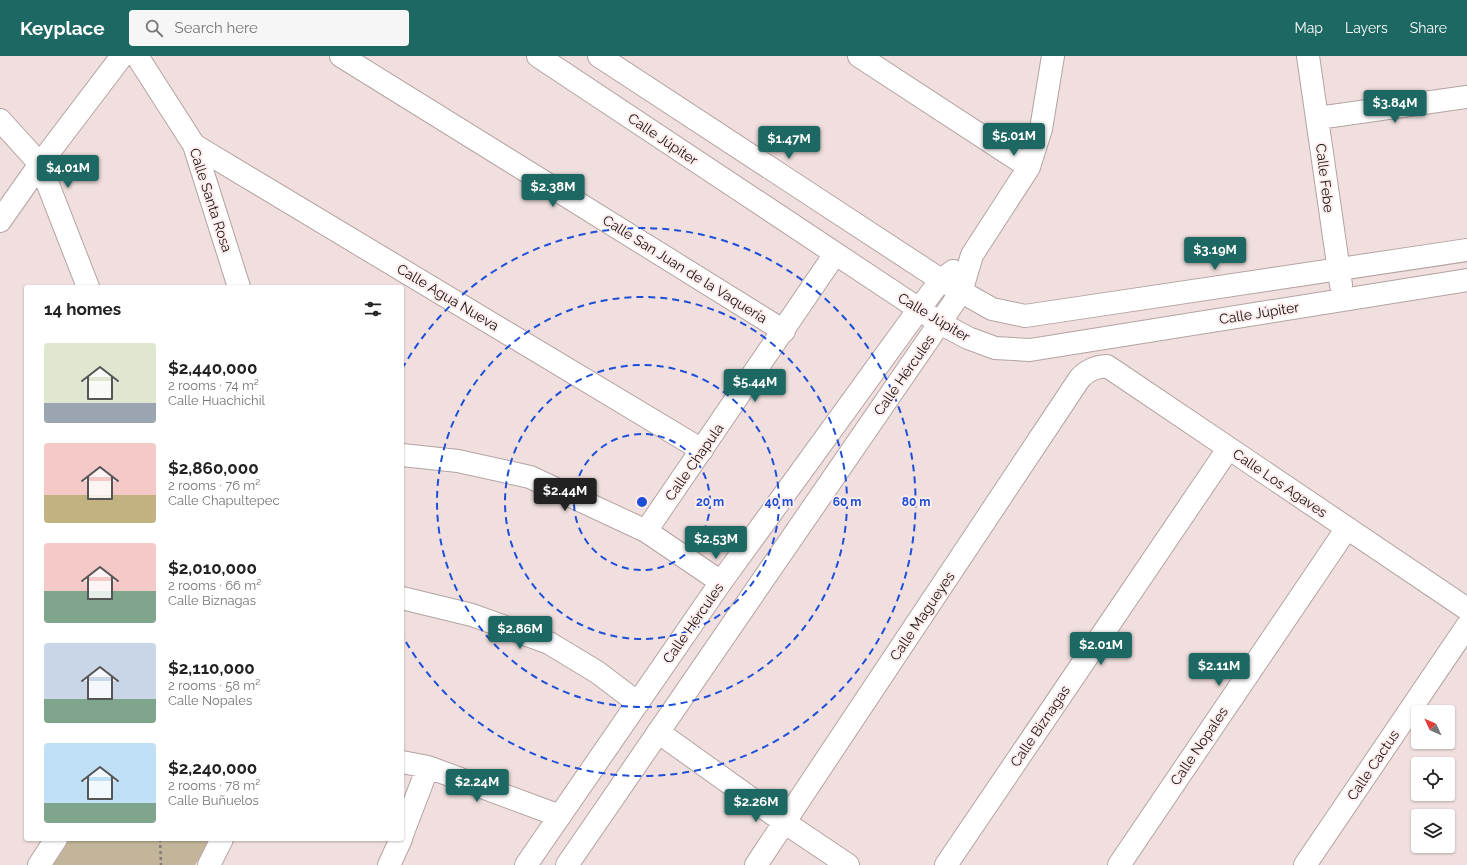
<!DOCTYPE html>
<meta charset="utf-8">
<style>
:root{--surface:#fff;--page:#f6f6f6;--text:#222;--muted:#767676;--accent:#1d6862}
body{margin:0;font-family:Raleway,sans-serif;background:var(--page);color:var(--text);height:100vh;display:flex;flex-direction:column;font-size:15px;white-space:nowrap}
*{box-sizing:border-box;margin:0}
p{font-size:13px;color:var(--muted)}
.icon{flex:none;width:22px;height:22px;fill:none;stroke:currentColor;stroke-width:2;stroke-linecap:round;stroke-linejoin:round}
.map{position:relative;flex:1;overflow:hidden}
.drawer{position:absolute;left:24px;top:229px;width:380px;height:556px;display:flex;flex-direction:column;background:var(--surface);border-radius:4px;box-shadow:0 1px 3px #0004}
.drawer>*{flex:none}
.needle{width:26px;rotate:314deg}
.controls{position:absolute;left:1411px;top:649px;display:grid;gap:8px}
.controls a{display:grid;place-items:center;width:44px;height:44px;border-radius:4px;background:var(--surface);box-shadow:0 1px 3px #0004;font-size:20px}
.price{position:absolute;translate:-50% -34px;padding:0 9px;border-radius:4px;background:var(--accent);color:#fff;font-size:13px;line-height:26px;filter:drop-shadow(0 1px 2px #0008)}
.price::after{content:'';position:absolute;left:50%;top:24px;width:12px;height:9px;margin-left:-6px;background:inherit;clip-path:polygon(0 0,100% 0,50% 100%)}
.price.active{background:#222;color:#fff}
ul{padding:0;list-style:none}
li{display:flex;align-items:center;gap:12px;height:100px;padding:0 20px}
li span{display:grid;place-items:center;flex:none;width:112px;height:80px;border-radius:4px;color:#555}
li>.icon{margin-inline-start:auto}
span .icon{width:48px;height:48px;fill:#fffc;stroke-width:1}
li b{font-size:17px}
h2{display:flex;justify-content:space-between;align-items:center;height:48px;padding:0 20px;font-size:17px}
header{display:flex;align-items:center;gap:24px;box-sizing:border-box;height:56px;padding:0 20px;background:var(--accent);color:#fff}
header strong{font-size:19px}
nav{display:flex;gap:22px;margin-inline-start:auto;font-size:14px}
.search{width:280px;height:36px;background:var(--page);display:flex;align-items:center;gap:10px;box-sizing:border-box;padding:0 14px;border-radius:4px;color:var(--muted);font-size:15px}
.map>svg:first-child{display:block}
.green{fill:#c2b599}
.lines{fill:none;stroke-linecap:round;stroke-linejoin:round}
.minor-casing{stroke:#b3a3a2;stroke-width:24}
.path{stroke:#857979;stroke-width:2.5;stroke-dasharray:3 3;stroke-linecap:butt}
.minor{stroke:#fff;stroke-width:22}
.ring{fill:none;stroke:#1d4ed8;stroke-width:2;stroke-dasharray:7 5}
.labels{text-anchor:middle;stroke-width:4;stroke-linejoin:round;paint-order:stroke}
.street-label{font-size:14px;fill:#181212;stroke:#fdecec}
.centre{fill:#1d4ed8;stroke:#fdecec;stroke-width:2}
.ring-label{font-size:12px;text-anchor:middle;font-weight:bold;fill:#1d4ed8;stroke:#fdecec;stroke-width:4;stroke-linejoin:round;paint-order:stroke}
</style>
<header>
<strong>Keyplace</strong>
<div class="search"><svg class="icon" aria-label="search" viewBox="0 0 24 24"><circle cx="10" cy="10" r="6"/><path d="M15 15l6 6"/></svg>Search here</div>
<nav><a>Map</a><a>Layers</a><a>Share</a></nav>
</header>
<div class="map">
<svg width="1467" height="809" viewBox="0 0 1467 809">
<rect width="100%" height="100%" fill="#f0dfde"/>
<path class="green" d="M70 783H212L195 809H53Z"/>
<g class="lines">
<g class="minor-casing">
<path id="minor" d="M137 0 194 89 239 231
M341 0 784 275
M538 0 940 267 968 282 995 292 1030 294 1467 224
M599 0 941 224 992 253 1025 260 1467 194
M859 0 1029 111
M1308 0 1341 229
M1318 62 1467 41
M0 64 40 108 88 231
M194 89 702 394
M0 165 40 108 122 0
M402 399 458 405 530 421 646 475 721 526
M646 475 835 198
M402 542 472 559 549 587 597 616 638 647
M658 676 784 766 848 809
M402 706 428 711 560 760
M402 779 428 711
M39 809 56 783
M209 809 222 783
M389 809 401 783
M526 809 721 526 919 253 941 224 953 215
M567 809 961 236 972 199 1029 111 1041 73 1053 0
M756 809 1080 322C1088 314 1095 311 1107 310L1467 553
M946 809 1228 393
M1119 809 1347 472
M1305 809 1467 570"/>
</g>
<path class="path" d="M160 783 161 809"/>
<use href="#minor" class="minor"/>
</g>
<g class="ring">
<circle cx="642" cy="446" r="68"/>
<circle cx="642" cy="446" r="137"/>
<circle cx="642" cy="446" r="205"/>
<path d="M402 313A274 274 0 1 1 402 579"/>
</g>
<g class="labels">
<g class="street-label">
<text transform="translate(663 83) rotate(34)" y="5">Calle Júpiter</text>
<text transform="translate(1325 122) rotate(83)" y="5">Calle Febe</text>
<text transform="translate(211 144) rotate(72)" y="5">Calle Santa Rosa</text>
<text transform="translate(685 213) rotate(32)" y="5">Calle San Juan de la Vaquería</text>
<text transform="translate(448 241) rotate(31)" y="5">Calle Agua Nueva</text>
<text transform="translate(1259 257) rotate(-9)" y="5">Calle Júpiter</text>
<text transform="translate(934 261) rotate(31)" y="5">Calle Júpiter</text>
<text transform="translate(904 319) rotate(-55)" y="5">Calle Hércules</text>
<text transform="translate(694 406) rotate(-55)" y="5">Calle Chapula</text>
<text transform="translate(1280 427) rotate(34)" y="5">Calle Los Agaves</text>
<text transform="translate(922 560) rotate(-56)" y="5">Calle Magueyes</text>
<text transform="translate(693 567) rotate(-55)" y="5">Calle Hércules</text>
<text transform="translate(1040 670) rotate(-56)" y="5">Calle Biznagas</text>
<text transform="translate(1199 690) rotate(-56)" y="5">Calle Nopales</text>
<text transform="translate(1373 709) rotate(-56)" y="5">Calle Cactus</text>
</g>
</g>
<circle cx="642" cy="446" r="6" class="centre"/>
<g class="ring-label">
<text x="710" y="450">20 m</text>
<text x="779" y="450">40 m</text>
<text x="847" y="450">60 m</text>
<text x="916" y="450">80 m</text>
</g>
</svg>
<div class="controls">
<a><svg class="needle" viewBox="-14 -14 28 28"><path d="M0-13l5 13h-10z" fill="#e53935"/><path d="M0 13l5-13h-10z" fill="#767676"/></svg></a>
<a><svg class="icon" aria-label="locate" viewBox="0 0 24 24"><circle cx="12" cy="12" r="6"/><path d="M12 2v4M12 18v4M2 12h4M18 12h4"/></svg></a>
<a><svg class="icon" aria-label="layers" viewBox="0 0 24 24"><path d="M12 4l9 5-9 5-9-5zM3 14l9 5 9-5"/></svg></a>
</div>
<b class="price" style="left:1395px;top:68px">$3.84M</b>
<b class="price" style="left:1014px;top:101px">$5.01M</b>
<b class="price" style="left:789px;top:104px">$1.47M</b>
<b class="price" style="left:68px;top:133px">$4.01M</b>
<b class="price" style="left:553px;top:152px">$2.38M</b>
<b class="price" style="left:1215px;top:215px">$3.19M</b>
<b class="price" style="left:755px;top:347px">$5.44M</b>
<b class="price active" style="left:565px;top:456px">$2.44M</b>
<b class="price" style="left:716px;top:504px">$2.53M</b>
<b class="price" style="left:520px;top:594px">$2.86M</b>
<b class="price" style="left:1101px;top:610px">$2.01M</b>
<b class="price" style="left:1219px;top:631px">$2.11M</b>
<b class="price" style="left:477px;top:747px">$2.24M</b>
<b class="price" style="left:756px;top:767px">$2.26M</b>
<section class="drawer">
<h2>14 homes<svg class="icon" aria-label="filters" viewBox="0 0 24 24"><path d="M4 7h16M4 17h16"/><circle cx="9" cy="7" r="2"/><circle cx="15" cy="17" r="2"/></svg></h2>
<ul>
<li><span style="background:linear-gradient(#dfe7d0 75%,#9aa5b1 0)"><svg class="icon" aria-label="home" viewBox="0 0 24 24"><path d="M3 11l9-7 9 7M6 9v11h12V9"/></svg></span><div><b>$2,440,000</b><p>2 rooms · 74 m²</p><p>Calle Huachichil</p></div></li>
<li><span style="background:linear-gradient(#f6c9c9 65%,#c2b280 0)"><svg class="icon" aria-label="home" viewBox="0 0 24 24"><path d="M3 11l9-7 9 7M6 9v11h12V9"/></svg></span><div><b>$2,860,000</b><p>2 rooms · 76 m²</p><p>Calle Chapultepec</p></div></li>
<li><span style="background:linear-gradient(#f6c9c9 60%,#7fa58c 0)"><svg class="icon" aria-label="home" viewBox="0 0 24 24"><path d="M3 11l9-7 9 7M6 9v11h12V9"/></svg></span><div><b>$2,010,000</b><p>2 rooms · 66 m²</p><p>Calle Biznagas</p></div></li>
<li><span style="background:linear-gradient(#c9d6e8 70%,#7fa58c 0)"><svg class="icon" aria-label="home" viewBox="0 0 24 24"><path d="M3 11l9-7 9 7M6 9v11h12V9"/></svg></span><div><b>$2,110,000</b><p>2 rooms · 58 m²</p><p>Calle Nopales</p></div></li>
<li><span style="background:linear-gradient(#bfe0f5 75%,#7fa58c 0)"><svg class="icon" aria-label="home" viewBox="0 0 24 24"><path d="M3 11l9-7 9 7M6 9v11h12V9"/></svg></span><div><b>$2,240,000</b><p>2 rooms · 78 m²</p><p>Calle Buñuelos</p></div></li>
</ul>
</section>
</div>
